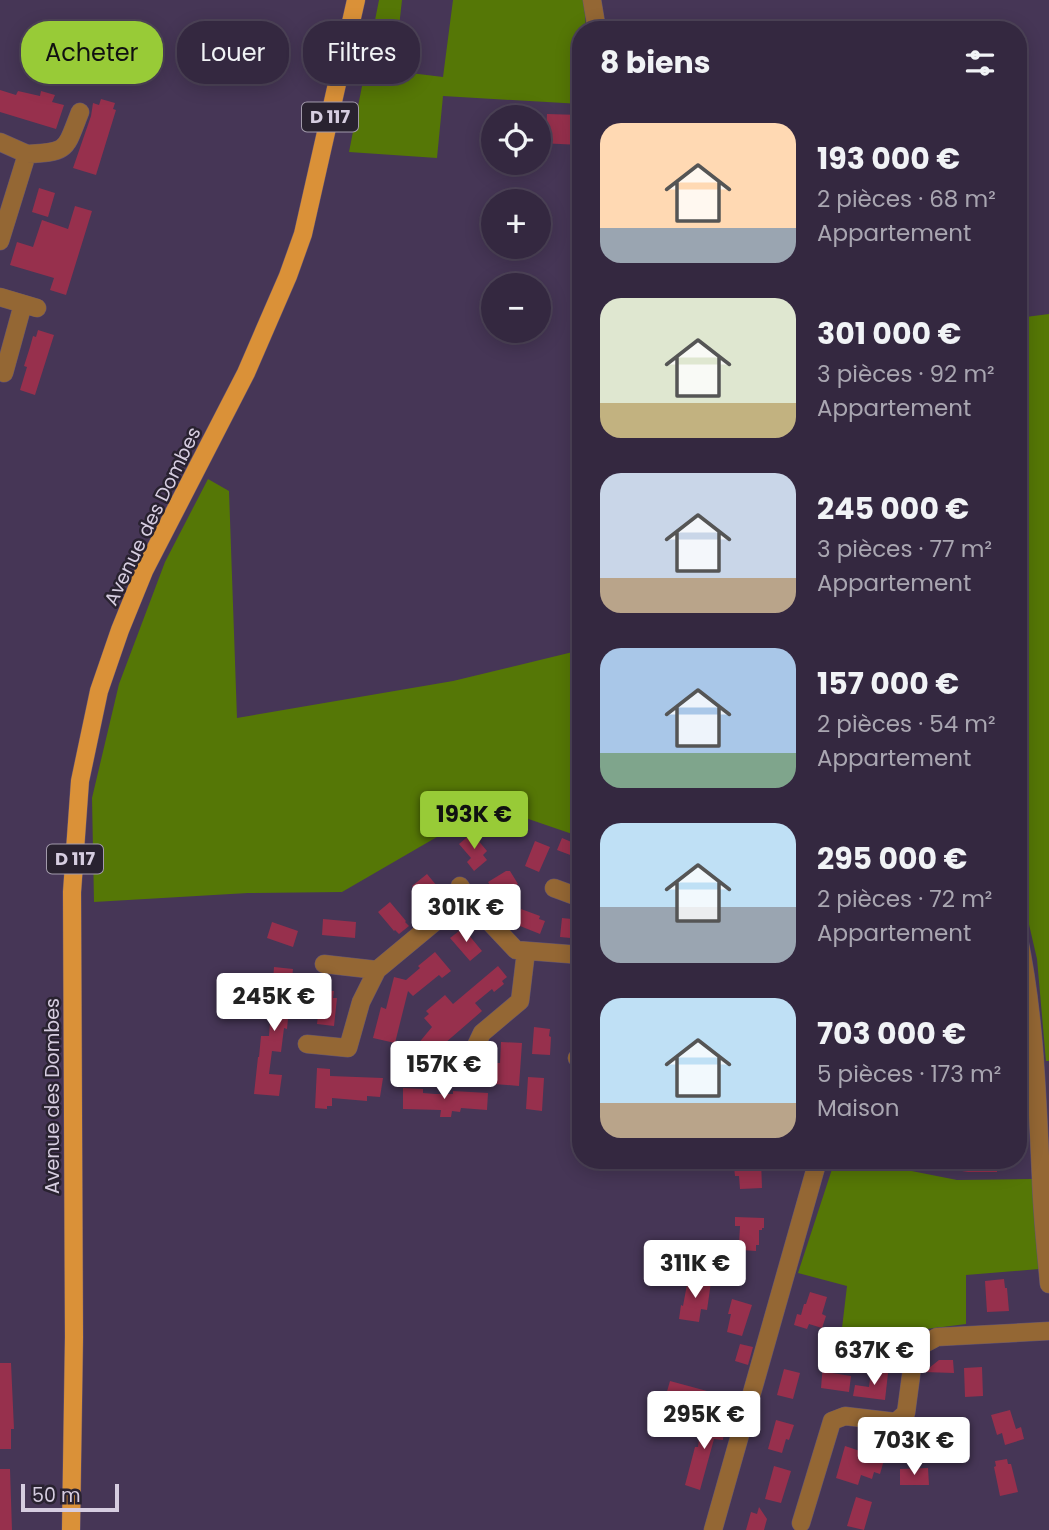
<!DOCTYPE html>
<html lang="fr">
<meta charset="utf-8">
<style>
:root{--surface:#342840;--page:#3f344b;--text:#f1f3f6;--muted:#a9a6b1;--line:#4e4459;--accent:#98cb37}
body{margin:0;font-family:Poppins,sans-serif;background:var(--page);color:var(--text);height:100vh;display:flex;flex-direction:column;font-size:26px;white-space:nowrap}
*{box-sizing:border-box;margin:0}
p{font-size:23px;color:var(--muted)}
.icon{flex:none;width:38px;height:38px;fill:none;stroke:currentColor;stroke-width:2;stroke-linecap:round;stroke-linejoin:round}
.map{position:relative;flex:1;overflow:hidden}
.drawer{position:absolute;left:572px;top:21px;width:455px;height:1148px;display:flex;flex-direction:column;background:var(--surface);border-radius:28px;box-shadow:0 4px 18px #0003,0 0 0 2px var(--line)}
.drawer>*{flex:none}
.hud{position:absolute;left:21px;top:21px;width:446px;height:63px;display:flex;gap:14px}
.controls{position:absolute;left:481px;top:105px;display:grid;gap:14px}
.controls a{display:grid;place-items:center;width:70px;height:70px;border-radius:50%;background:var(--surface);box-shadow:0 4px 18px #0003,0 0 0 2px var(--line);font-size:35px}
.scale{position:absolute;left:21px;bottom:18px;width:98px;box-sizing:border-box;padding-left:7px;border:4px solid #d6cde0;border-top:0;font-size:19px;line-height:24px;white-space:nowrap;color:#d6cde0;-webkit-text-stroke:5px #292230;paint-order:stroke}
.price{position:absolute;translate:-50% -60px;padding:0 16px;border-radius:7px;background:#fff;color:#222;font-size:23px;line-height:46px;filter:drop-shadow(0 2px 4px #0008)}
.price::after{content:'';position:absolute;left:50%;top:42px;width:21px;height:16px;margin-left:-10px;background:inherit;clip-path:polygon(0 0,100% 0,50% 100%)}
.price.on{background:var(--accent);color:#111}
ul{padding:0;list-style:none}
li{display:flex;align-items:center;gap:21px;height:175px;padding:0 28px}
li span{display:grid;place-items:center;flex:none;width:196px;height:140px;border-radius:21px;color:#555}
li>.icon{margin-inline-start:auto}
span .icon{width:84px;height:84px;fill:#fffc;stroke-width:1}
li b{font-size:30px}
h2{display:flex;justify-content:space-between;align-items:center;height:84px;padding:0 28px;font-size:30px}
.tag{padding:0 24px;border-radius:28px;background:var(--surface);box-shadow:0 4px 18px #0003,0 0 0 2px var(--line);font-size:24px;line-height:63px}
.tag.on{background:var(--accent);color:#111}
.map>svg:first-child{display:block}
.green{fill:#557706}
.building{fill:#97304d}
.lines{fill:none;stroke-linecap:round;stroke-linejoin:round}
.minor-casing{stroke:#635472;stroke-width:19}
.major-casing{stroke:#635472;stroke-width:19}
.minor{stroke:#946734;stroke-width:18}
.major{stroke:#da9138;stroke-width:18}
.labels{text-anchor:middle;stroke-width:5;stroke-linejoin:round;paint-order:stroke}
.shield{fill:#292230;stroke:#a29aab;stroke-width:2}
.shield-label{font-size:18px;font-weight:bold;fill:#d6cde0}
.street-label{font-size:19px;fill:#d6cde0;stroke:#292230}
</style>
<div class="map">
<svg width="1049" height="1530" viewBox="0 0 1049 1530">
<rect width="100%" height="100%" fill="#463656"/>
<path class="green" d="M379 0H402L394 71 443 77 453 0H584L586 30H581V104L443 96 437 158 349 152Z
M1049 314V1061H1046L1037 959 1018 877V318Z
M208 479 229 491 237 718 453 681 581 650V837L499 809 449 830 342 892 248 893 94 902 92 798 119 684 165 562Z
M835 1160H856L957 1180 1032 1179 1038 1248 1039 1269 966 1275V1324L903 1332 896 1350 840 1345 847 1286 798 1273Z"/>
<path class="building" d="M0 90 16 95 18 91 40 96 41 91 55 95 52 102 64 105 56 129 0 112Z
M101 99 115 103 113 109 116 110 96 175 73 168 91 116 93 103 99 105Z
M547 114 581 115V145L539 143V132H546Z
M39 188 55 193 48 217 32 212Z
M75 206 92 211 66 295 50 290 54 278 10 265 17 242 33 247 42 220 68 229Z
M38 330 54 335 35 395 20 390 27 367 24 366 30 347 33 336 36 337Z
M472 833 487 851 483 855 487 860 474 871 467 862 471 858 459 844Z
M562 838 581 846V859L557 850Z
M535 841 550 847 539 872 525 866Z
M506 871H510L518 884 498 897 488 882Z
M427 874 437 886 435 888 443 896 430 907 412 886Z
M390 902 406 921 405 922 409 926 399 934 395 930 394 931 378 912Z
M521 909 540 916 539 919 545 921 540 934 515 924Z
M562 918 581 920V939L560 937Z
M323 919 356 922 355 938 322 935Z
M272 922 298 931 293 947 267 938Z
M463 928 482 951 470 961 450 938Z
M435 952 451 971 442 978 439 975 413 996 408 991 395 1043 373 1038 381 1007 386 1009 394 977 406 980 420 968 418 966Z
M498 966 507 977 502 981 504 984 494 992 492 989 475 1003 482 1011 437 1050 435 1049 425 1062 412 1051 432 1027 424 1018 429 1014 426 1011 445 995 453 1004Z
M274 967 293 969 287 1029 284 1028 281 1052 272 1051 269 1074 282 1075 279 1096 254 1094 258 1057H259L261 1036H269Z
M321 990 334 991 333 998H337L334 1026 317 1024Z
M534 1027 550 1029 549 1036 551 1037 550 1055 532 1054Z
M501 1042 522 1043 519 1086 494 1084 496 1063H500Z
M317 1068 330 1069V1076L383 1078 380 1097 367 1096V1101L332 1098V1106H327V1109L315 1108Z
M528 1077 544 1078 542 1111 526 1109Z
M403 1088 423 1089V1093L435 1094H453V1091L488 1093 487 1110 461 1108 460 1112 452 1111 451 1117H440L441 1110 403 1109Z
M740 1160H761L762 1188 740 1189 739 1176H735L734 1166H740Z
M932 1160H997V1172H968L931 1166Z
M735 1217 764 1218V1228H762V1230H759V1245H756V1251L741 1250V1244H739L740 1226H735Z
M688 1279 711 1282 707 1310 701 1309 699 1322 679 1319 681 1305 683 1306Z
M1004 1279 1005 1288H1007L1009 1311 987 1312 985 1281Z
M810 1292 827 1297 822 1314 826 1316 822 1328 809 1324 807 1329 794 1325 797 1314 801 1315 804 1304H806Z
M732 1299 752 1305 742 1336 727 1332 731 1314H728Z
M740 1344 753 1347 748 1365 735 1361Z
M824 1352 833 1353 832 1373 851 1376 849 1392 821 1388Z
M939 1360H953L954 1373 924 1372Z
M0 1363H11L14 1429H11V1449H0Z
M982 1367 983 1396 965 1397 964 1368Z
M784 1369 800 1373 793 1399 777 1395Z
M871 1371 888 1373 885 1400 853 1396 855 1385 869 1387Z
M670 1381 707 1391 703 1406 666 1395Z
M1010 1410 1016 1429 1021 1427 1024 1439 1005 1445 1002 1433 997 1435 991 1415Z
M702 1418 725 1420 723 1440 714 1439 700 1490 685 1485 695 1447H698Z
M776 1420 794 1425 789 1440 786 1439 782 1453 768 1449Z
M845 1446 872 1455 873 1449 886 1453 880 1474 874 1472 872 1479 861 1475 858 1485 836 1478Z
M1007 1459 1008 1464H1011L1018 1492 1000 1496 994 1467 996 1466 995 1461Z
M774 1466 791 1471 781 1503 765 1499Z
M928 1468 929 1485H900V1469Z
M0 1469H10L12 1530H0Z
M856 1497 872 1502 864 1530 847 1526Z
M759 1507 767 1519 764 1530H746L751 1512 757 1514Z"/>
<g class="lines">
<g class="minor-casing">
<path id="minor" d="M592 0 597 30
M0 142 27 154 0 241
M27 154C69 152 65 150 80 112
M0 297 37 308
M4 373 23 304
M460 886 468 899 516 950 581 955
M554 888 581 898
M1018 935C1035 1015 1037 1096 1041 1177 1042 1213 1046 1249 1049 1284
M324 964 377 970
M307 1044 348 1048 361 1002 377 970 436 921 468 899
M577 1058H581
M464 1071 482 1033 520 1001 526 951
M801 1523 832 1421 845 1416 896 1422 906 1413 914 1353 924 1344 937 1337 1049 1331
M713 1530 818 1160"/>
</g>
<g class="major-casing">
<path id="major" d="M71 1530 74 1337 72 892 80 781 99 691 120 630 144 571 246 373 288 276 303 234 356 0"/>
</g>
<use href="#minor" class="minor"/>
<use href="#major" class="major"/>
</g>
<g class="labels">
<g class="shield">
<rect x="302" y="102.5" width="56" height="29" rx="5"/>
<rect x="47" y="844.5" width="56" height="29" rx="5"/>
</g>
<g class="shield-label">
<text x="330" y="123">D 117</text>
<text x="75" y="865">D 117</text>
</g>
<g class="street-label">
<text transform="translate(152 516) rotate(-64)" y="7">Avenue des Dombes</text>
<text transform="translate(52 1096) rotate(-90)" y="7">Avenue des Dombes</text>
</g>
</g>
</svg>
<div class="controls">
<a><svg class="icon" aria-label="locate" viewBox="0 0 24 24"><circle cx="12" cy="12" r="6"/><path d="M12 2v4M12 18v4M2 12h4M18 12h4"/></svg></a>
<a>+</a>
<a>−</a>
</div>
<div class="scale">50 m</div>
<b class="price on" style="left:474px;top:851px">193K €</b>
<b class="price" style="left:466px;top:944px">301K €</b>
<b class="price" style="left:274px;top:1033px">245K €</b>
<b class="price" style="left:444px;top:1101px">157K €</b>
<b class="price" style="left:695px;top:1300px">311K €</b>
<b class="price" style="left:874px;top:1387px">637K €</b>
<b class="price" style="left:704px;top:1451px">295K €</b>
<b class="price" style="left:914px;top:1477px">703K €</b>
<div class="hud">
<a class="tag on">Acheter</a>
<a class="tag">Louer</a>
<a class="tag">Filtres</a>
</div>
<section class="drawer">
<h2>8 biens<svg class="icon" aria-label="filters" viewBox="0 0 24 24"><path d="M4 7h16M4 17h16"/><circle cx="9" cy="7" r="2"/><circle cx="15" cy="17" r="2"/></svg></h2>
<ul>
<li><span style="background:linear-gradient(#ffd9b3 75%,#9aa5b1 0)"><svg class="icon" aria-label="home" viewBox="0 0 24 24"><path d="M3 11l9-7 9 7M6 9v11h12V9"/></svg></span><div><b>193 000 €</b><p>2 pièces · 68 m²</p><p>Appartement</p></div></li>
<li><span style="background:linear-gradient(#dfe7d0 75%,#c2b280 0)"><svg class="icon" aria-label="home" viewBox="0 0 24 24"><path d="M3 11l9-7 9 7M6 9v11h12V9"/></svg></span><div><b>301 000 €</b><p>3 pièces · 92 m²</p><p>Appartement</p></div></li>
<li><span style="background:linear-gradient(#c9d6e8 75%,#b9a48a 0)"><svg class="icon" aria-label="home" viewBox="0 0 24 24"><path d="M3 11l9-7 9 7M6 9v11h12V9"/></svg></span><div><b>245 000 €</b><p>3 pièces · 77 m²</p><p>Appartement</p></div></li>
<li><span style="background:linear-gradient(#a9c7e8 75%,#7fa58c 0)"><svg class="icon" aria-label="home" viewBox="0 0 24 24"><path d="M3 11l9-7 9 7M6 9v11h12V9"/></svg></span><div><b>157 000 €</b><p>2 pièces · 54 m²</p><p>Appartement</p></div></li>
<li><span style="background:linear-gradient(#bfe0f5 60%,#9aa5b1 0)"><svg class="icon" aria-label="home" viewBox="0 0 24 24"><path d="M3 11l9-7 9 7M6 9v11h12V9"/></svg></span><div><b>295 000 €</b><p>2 pièces · 72 m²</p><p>Appartement</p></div></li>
<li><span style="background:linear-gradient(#bfe0f5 75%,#b9a48a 0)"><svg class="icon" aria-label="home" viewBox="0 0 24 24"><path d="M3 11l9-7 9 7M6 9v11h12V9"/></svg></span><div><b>703 000 €</b><p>5 pièces · 173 m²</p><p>Maison</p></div></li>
</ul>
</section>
</div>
